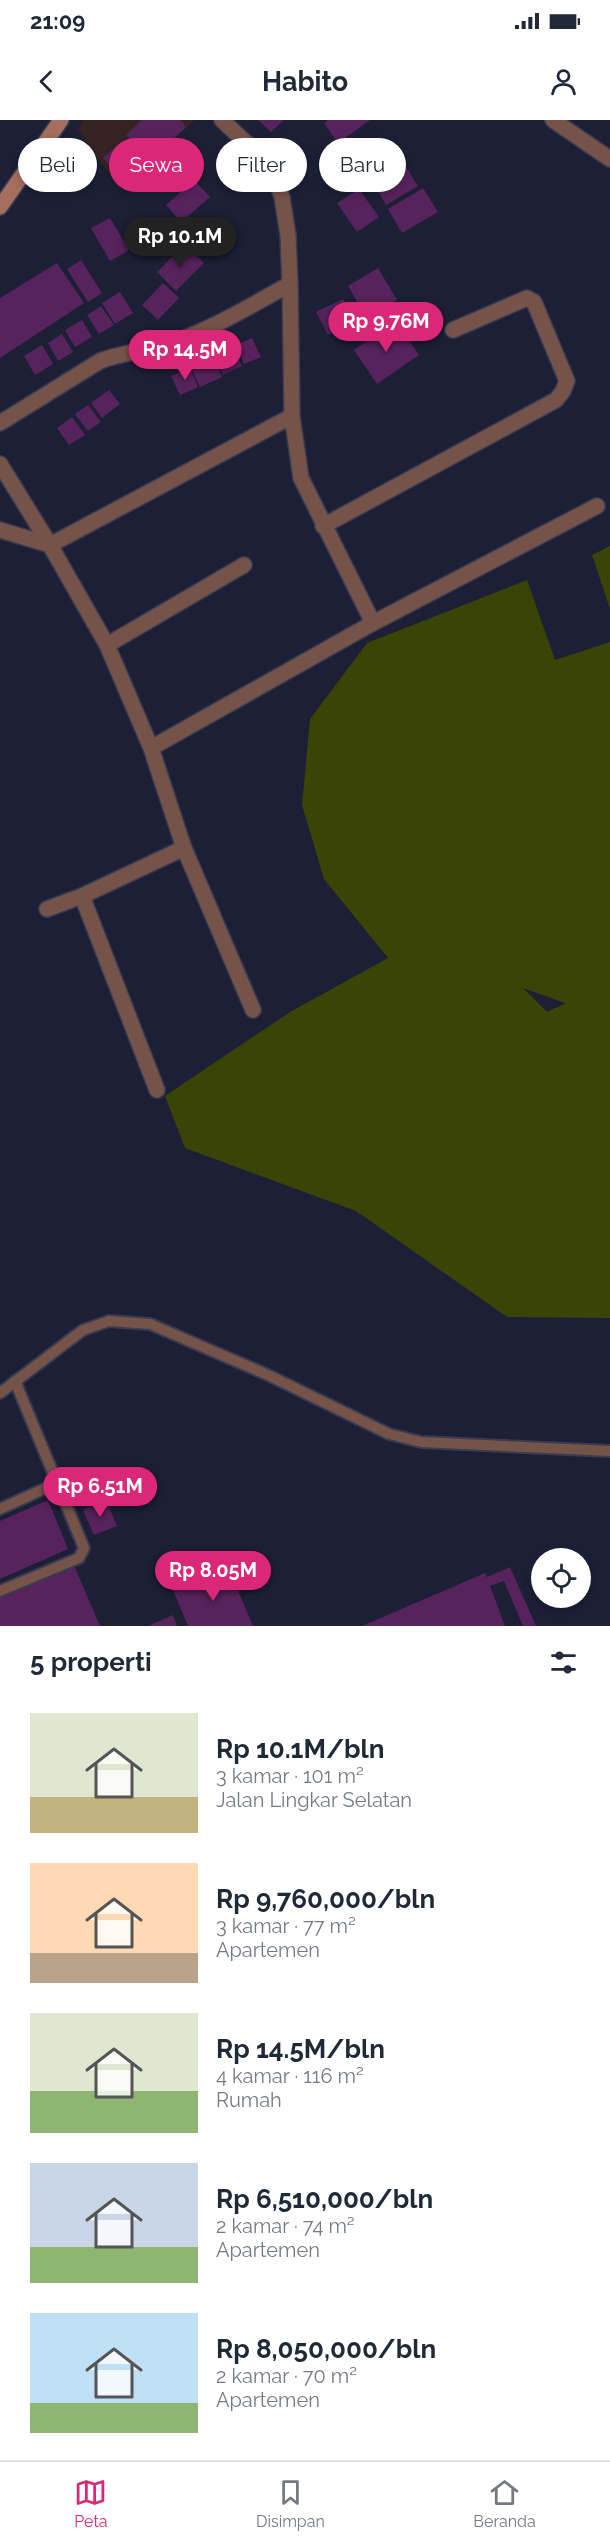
<!DOCTYPE html>
<html lang="id">
<meta charset="utf-8">
<style>
:root{--surface:#fff;--page:#f2f2f3;--text:#1f2937;--muted:#747a83;--line:#e0e1e3;--accent:#db2777}
body{margin:0;font-family:Raleway,sans-serif;background:var(--page);color:var(--text);height:100vh;display:flex;flex-direction:column;font-size:22px;white-space:nowrap}
*{box-sizing:border-box;margin:0}
p{font-size:20px;color:var(--muted)}
.icon{flex:none;width:33px;height:33px;fill:none;stroke:currentColor;stroke-width:2;stroke-linecap:round;stroke-linejoin:round}
.map{position:relative;height:1506px;overflow:hidden}
.drawer{display:flex;flex-direction:column;background:var(--surface);flex:1}
.drawer>*{flex:none}
.top-card{position:absolute;left:18px;top:18px;width:574px;height:54px;display:flex;gap:12px}
.buttons{position:absolute;left:531px;top:1428px;display:grid;gap:12px}
.buttons a{display:grid;place-items:center;width:60px;height:60px;border-radius:50%;background:var(--surface);box-shadow:0 3px 9px #0003;font-size:30px}
.price{position:absolute;translate:-50% -51px;padding:0 14px;border-radius:21px;background:var(--accent);color:#fff;font-size:20px;line-height:39px;filter:drop-shadow(0 2px 3px #0008)}
.price::after{content:'';position:absolute;left:50%;top:36px;width:18px;height:14px;margin-left:-9px;background:inherit;clip-path:polygon(0 0,100% 0,50% 100%)}
.price.current{background:#222;color:#fff}
ul{padding:0;list-style:none}
li{display:flex;align-items:center;gap:18px;height:150px;padding:0 30px}
li span{display:grid;place-items:center;flex:none;width:168px;height:120px;border-radius:0px;color:#555}
li>.icon{margin-inline-start:auto}
span .icon{width:72px;height:72px;fill:#fffc;stroke-width:1}
li b{font-size:26px}
h2{display:flex;justify-content:space-between;align-items:center;height:72px;padding:0 30px;font-size:26px}
.chip{padding:0 21px;border-radius:27px;background:var(--surface);box-shadow:0 3px 9px #0003;font-size:21px;line-height:54px}
.chip.current{background:var(--accent);color:#fff}
.status{display:flex;justify-content:space-between;align-items:center;height:42px;padding:0 30px;background:var(--surface);direction:ltr}
.status svg{height:16px;fill:currentColor}
header{display:flex;justify-content:space-between;align-items:center;height:78px;padding:0 30px;background:var(--surface);font-size:27px;font-weight:700}
.tab-bar{display:flex;justify-content:space-around;align-items:center;height:84px;border-top:2px solid var(--line);background:var(--surface);font-size:16px;color:var(--muted)}
.tab-bar a{display:grid;justify-items:center;gap:3px}
.tab-bar .current{color:var(--accent)}
.map>svg:first-child{display:block}
.commercial{fill:#362323}
.green{fill:#394405;fill-rule:evenodd}
.building{fill:#57235c}
.lines{fill:none;stroke-linecap:round;stroke-linejoin:round}
.lane-casing{stroke:#383b51;stroke-width:14}
.street-casing{stroke:#383b51;stroke-width:18}
.secondary-casing{stroke:#383b51;stroke-width:18}
.lane{stroke:#765349;stroke-width:10}
.street{stroke:#765349;stroke-width:15}
.secondary{stroke:#a56e5e;stroke-width:15}
</style>
<div class="status"><b>21:09</b><svg viewBox="0 0 49 12"><path d="M0 12V9h3v3zM5 12V6h3v6zM10 12V3h3v9zM15 12V0h3v12zM26 1h20v11H26zM47 4h2v5h-2z"/></svg></div>
<header><svg class="icon" aria-label="back" viewBox="0 0 24 24"><path d="M15 5l-7 7 7 7"/></svg>Habito<svg class="icon" aria-label="person" viewBox="0 0 24 24"><circle cx="12" cy="8" r="4"/><path d="M4 21q1-7 8-7t8 7"/></svg></header>
<div class="map">
<svg width="610" height="1506" viewBox="0 0 610 1506">
<rect width="100%" height="100%" fill="#1c1f36"/>
<path class="commercial" d="M83 0H193L194 1 119 68 78 10Z"/>
<path class="green" d="M610 426V489L592 435Z
M527 460 555 540 610 522V1198L507 1197 356 1091 185 1028 165 976 290 892 388 838 324 759 302 685 310 599 367 523ZM523 868 565 883H566L547 892Z"/>
<path class="building" d="M142 0H180L186 7 150 41 126 15Z
M258 0H284L271 12Z
M328 0H370L338 23 324 3Z
M122 21 145 47 126 64 103 38Z
M404 44 418 66 386 85 373 63Z
M194 60 210 77 181 102 166 85Z
M423 68 438 92 402 113 388 89Z
M359 69 379 97 357 112 337 83Z
M110 98 129 130 110 141 91 108Z
M185 124 204 143 176 171 157 152Z
M81 140 102 173 88 182 67 149Z
M57 143 84 183 0 238V178Z
M378 148 397 180 367 198 348 166Z
M163 163 179 178 158 200 142 185Z
M120 172 133 193 115 204 102 183Z
M343 179 354 201 328 215 316 192Z
M101 186 114 205 99 214 87 195Z
M82 200 92 217 75 227 65 210Z
M396 202 419 235 377 264 354 230Z
M62 214 73 232 58 241 48 223Z
M252 218 261 237 244 244 236 225Z
M42 225 53 244 35 255 24 236Z
M233 228 242 246 223 255 214 236Z
M213 238 222 257 200 267 191 248Z
M190 248 198 267 180 275 171 256Z
M109 270 120 284 102 298 91 283Z
M88 285 101 302 88 311 75 294Z
M72 297 85 315 69 325 57 308Z
M48 1380 68 1429 0 1459V1401Z
M106 1380 117 1406 94 1415 83 1390Z
M73 1443 100 1506H0V1474Z
M228 1447 253 1506H188L173 1470Z
M510 1447 536 1506H523L504 1461 490 1466 505 1506H362L485 1453 487 1457Z
M173 1495 177 1506H148Z"/>
<g class="lines">
<g class="lane-casing">
<path id="lane" d="M0 1273 83 1210 109 1201 150 1204 268 1255 389 1314 421 1322 610 1331
M0 1389 57 1363
M0 1471 79 1438 84 1428 15 1261"/>
</g>
<g class="street-casing">
<path id="street" d="M222 0 261 37 276 60 282 77 288 115 290 164 292 296 301 358 373 503
M553 0 610 39
M0 303 100 241C123 232 149 231 172 223 214 208 252 185 290 164
M0 344 50 425 292 296
M323 406 556 280 563 271 567 261 534 182 527 178 453 210
M0 410 50 425 107 525 151 628 184 728 253 890
M107 525 244 445
M151 628 373 503 597 386
M47 789 82 776
M157 970 82 776 184 728"/>
</g>
<g class="secondary-casing">
<path id="secondary" d="M0 87 61 0"/>
</g>
<use href="#lane" class="lane"/>
<use href="#street" class="street"/>
<use href="#secondary" class="secondary"/>
</g>
</svg>
<div class="buttons">
<a><svg class="icon" aria-label="locate" viewBox="0 0 24 24"><circle cx="12" cy="12" r="6"/><path d="M12 2v4M12 18v4M2 12h4M18 12h4"/></svg></a>
</div>
<b class="price current" style="left:180px;top:148px">Rp 10.1M</b>
<b class="price" style="left:386px;top:233px">Rp 9.76M</b>
<b class="price" style="left:185px;top:261px">Rp 14.5M</b>
<b class="price" style="left:100px;top:1398px">Rp 6.51M</b>
<b class="price" style="left:213px;top:1482px">Rp 8.05M</b>
<div class="top-card">
<a class="chip">Beli</a>
<a class="chip current">Sewa</a>
<a class="chip">Filter</a>
<a class="chip">Baru</a>
</div>
</div>
<section class="drawer">
<h2>5 properti<svg class="icon" aria-label="filters" viewBox="0 0 24 24"><path d="M4 7h16M4 17h16"/><circle cx="9" cy="7" r="2"/><circle cx="15" cy="17" r="2"/></svg></h2>
<ul>
<li><span style="background:linear-gradient(#dfe7d0 70%,#c2b280 0)"><svg class="icon" aria-label="home" viewBox="0 0 24 24"><path d="M3 11l9-7 9 7M6 9v11h12V9"/></svg></span><div><b>Rp 10.1M/bln</b><p>3 kamar · 101 m²</p><p>Jalan Lingkar Selatan</p></div></li>
<li><span style="background:linear-gradient(#ffd9b3 75%,#b9a48a 0)"><svg class="icon" aria-label="home" viewBox="0 0 24 24"><path d="M3 11l9-7 9 7M6 9v11h12V9"/></svg></span><div><b>Rp 9,760,000/bln</b><p>3 kamar · 77 m²</p><p>Apartemen</p></div></li>
<li><span style="background:linear-gradient(#dfe7d0 65%,#8fb573 0)"><svg class="icon" aria-label="home" viewBox="0 0 24 24"><path d="M3 11l9-7 9 7M6 9v11h12V9"/></svg></span><div><b>Rp 14.5M/bln</b><p>4 kamar · 116 m²</p><p>Rumah</p></div></li>
<li><span style="background:linear-gradient(#c9d6e8 70%,#8fb573 0)"><svg class="icon" aria-label="home" viewBox="0 0 24 24"><path d="M3 11l9-7 9 7M6 9v11h12V9"/></svg></span><div><b>Rp 6,510,000/bln</b><p>2 kamar · 74 m²</p><p>Apartemen</p></div></li>
<li><span style="background:linear-gradient(#bfe0f5 75%,#8fb573 0)"><svg class="icon" aria-label="home" viewBox="0 0 24 24"><path d="M3 11l9-7 9 7M6 9v11h12V9"/></svg></span><div><b>Rp 8,050,000/bln</b><p>2 kamar · 70 m²</p><p>Apartemen</p></div></li>
</ul>
</section>
<nav class="tab-bar">
<a class="current"><svg class="icon" aria-label="map" viewBox="0 0 24 24"><path d="M3 6l6-2 6 2 6-2v14l-6 2-6-2-6 2zM9 4v14M15 6v14"/></svg>Peta</a>
<a><svg class="icon" aria-label="saved" viewBox="0 0 24 24"><path d="M7 4h10v16l-5-4-5 4z"/></svg>Disimpan</a>
<a><svg class="icon" aria-label="home" viewBox="0 0 24 24"><path d="M3 11l9-7 9 7M6 9v11h12V9"/></svg>Beranda</a>
</nav>
